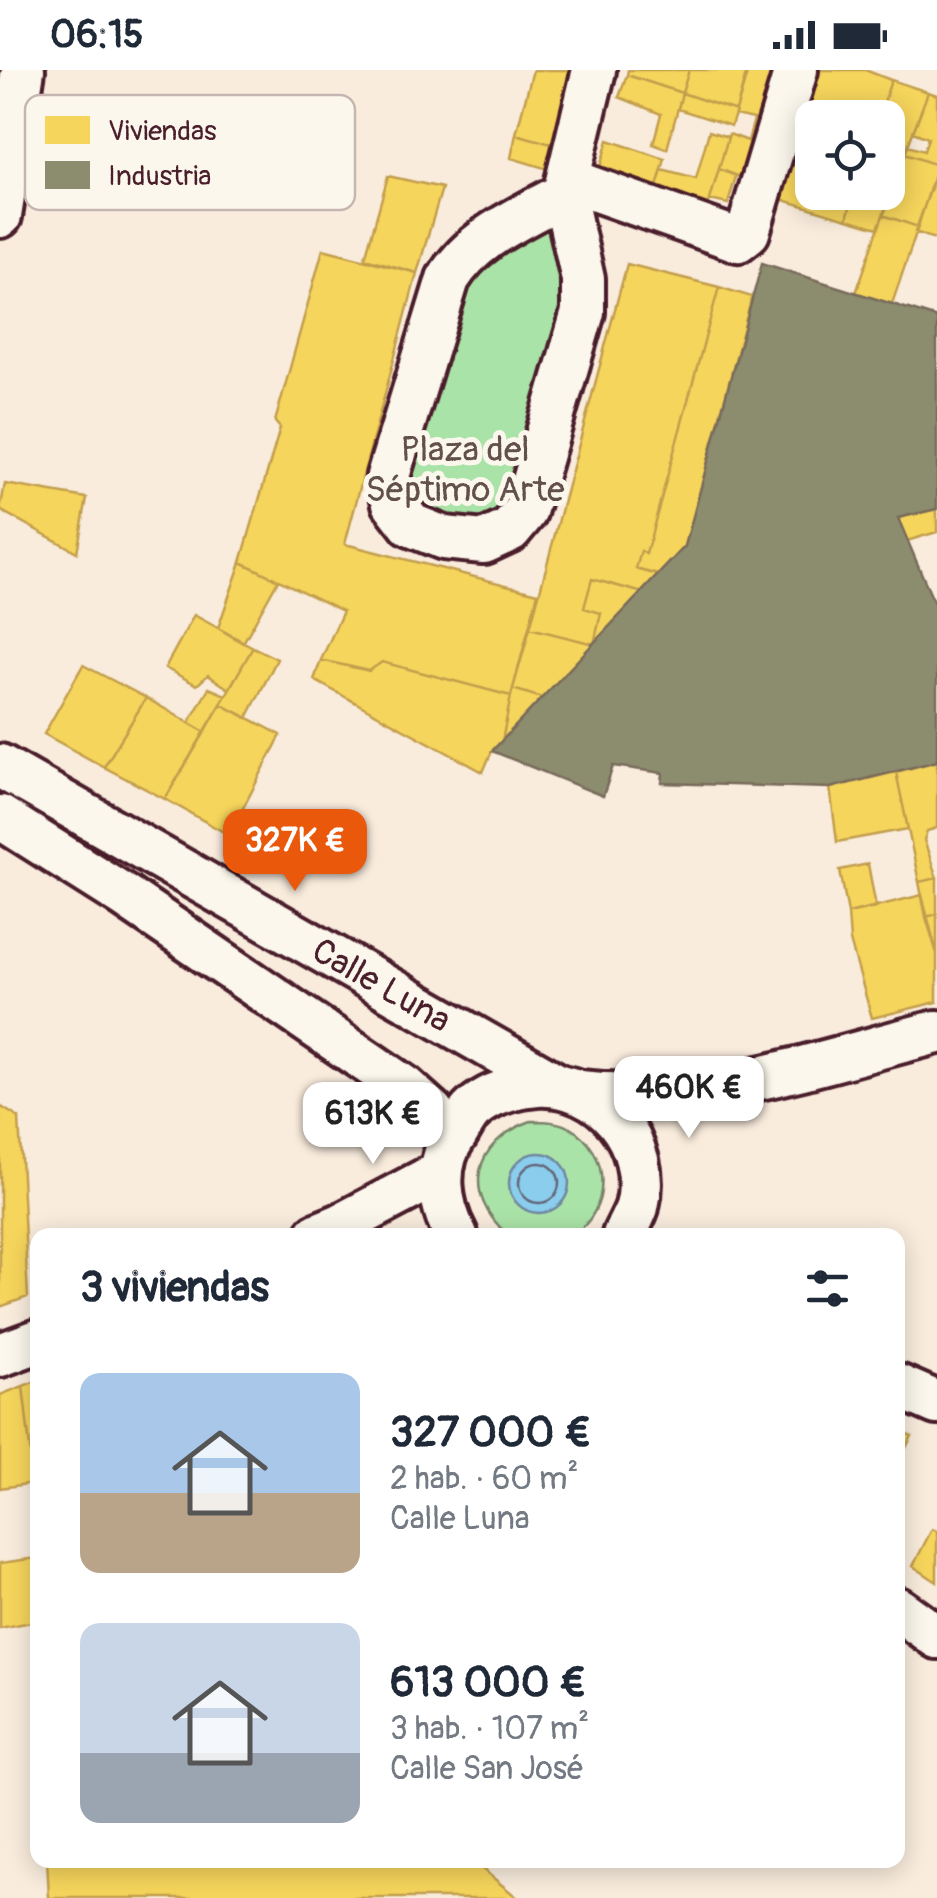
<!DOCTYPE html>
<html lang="es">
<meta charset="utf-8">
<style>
:root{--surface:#fff;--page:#f2f2f3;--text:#1f2937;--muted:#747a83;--accent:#ea580c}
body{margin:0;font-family:Pangolin,sans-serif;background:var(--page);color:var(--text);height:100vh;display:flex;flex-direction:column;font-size:38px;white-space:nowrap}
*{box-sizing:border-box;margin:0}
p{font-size:32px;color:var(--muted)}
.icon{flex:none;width:55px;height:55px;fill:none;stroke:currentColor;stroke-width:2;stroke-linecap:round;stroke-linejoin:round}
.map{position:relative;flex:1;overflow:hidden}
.panel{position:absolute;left:30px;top:1158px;width:875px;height:640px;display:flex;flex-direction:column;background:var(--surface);border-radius:20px;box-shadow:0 5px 25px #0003}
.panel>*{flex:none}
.buttons{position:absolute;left:795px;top:30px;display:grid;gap:20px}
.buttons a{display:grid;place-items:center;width:110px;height:110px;border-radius:20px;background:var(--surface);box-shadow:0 5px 25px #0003;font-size:50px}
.price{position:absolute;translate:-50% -85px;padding:0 22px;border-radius:20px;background:#fff;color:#222;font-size:32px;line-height:65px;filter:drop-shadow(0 2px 5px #0008)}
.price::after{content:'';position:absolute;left:50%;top:60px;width:30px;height:22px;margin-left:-15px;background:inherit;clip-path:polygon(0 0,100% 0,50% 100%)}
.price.active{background:var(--accent);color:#fff}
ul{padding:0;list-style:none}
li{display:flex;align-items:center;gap:30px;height:250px;padding:0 50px}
li span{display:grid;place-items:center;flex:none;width:280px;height:200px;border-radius:20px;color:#555}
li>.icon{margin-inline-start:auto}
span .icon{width:120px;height:120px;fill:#fffc;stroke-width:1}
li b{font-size:42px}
h2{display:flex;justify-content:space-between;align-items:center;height:120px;padding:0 50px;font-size:42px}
.status{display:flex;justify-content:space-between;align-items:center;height:70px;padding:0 50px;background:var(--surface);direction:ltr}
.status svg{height:28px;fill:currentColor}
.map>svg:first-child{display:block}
.green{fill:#aae3a7;stroke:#7a8169;stroke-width:2.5}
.water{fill:#8acdec;stroke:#70879f;stroke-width:2.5}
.homes{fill:#f6d55c;stroke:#c29e4d;stroke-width:2.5}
.industry{fill:#8c8c6e;stroke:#786b5a;stroke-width:2.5}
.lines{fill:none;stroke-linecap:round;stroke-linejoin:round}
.shore{stroke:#646578;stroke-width:2.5}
.street-casing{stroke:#4a1f2b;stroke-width:50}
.street{stroke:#fbf7ec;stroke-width:42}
.labels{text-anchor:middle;stroke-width:10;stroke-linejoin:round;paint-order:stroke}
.park-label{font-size:35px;fill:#62504a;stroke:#fbf7ec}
.street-label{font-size:35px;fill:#4a1f2b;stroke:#fbf7ec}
.key{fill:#fbf7ec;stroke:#c6b6b2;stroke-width:2.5}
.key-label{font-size:28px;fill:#4a1f2b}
</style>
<div class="status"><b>06:15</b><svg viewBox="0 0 49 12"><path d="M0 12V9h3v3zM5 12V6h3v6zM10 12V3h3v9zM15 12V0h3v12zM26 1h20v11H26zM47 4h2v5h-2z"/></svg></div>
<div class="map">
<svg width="937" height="1828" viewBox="0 0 937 1828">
<rect width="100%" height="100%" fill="#f9ecdd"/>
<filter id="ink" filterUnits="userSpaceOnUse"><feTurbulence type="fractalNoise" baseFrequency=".01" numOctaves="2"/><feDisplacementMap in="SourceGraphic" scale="20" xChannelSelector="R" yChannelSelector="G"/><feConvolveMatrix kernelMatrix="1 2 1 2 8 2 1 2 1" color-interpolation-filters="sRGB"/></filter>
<g filter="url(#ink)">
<path class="green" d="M548 155 561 176 567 225 515 421 497 450 465 457 426 447 411 426 408 401 463 214 486 188Z
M531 1051C545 1051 558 1051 570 1058 611 1081 612 1140 573 1165H508C461 1124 473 1072 531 1051Z"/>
<path class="water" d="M509 1113a30 30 0 1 1 60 0a30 30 0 1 1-60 0Z"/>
<path class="homes" d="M533 0H574L555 75 516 64Z
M628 0H689L682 23 627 5Z
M689 0H747L736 41 682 23Z
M748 0H785L751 111 719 99 729 64 748 71 754 49 735 45Z
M816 0H865L891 10 879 48H812V122H854L847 149 780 129Z
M627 5 682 23 667 79 653 74 661 44 619 27Z
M891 10 928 22 908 76 888 69V48H879Z
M928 22 937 25V95L905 84 908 76 924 81 928 68 913 62Z
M682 23 736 41 731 56 678 39Z
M709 61 728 67 704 151 652 134 662 100 696 109Z
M516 64 555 75 551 100 511 88Z
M888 69 908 76 889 132 864 122H888Z
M608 70 665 89 652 134 595 114Z
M905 84 937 95 918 157 883 145Z
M719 99 736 106 728 134 710 130Z
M937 101V170L915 162Z
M388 106 442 118 417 203 365 188Z
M854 122 889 132 878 158 847 149Z
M883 145 918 157 892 234 856 223Z
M323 179 417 203 345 474 538 523 511 626 382 592 369 601 321 590 343 541 241 492 280 358 275 352Z
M627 194 719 217 646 484 641 481 636 499 658 505 643 523 592 509 584 538 601 543 594 574 530 558Z
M719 217 752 227 685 476 658 505 636 499 641 481 646 484Z
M5 414 87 428 77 482 0 440Z
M937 439V462L907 471 898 448Z
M241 492 278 510 243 573 218 558Z
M592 509 643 523 594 574 601 543 584 538Z
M194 545 253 577 229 619 208 605 197 615 165 598Z
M530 558 594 574 542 628 513 619Z
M253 577 277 589 247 648 221 634Z
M321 590 369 601 382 592 511 626 502 671 492 681 483 702 314 610Z
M83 595 146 628 104 697 44 664Z
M209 618 226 625 205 662 189 653Z
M513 619 542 628 502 671 511 626Z
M146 628 205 662 165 729 104 697Z
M221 634 281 665 229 765 165 729Z
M937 691V758L927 761 924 770 937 808 919 812 896 702Z
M896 702 908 759 837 772 830 718Z
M868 794 876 837 848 843 840 800Z
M937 808V844L926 847 919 812Z
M922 825 937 884V932L872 948 850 871 848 843Z
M937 844V884L926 847Z
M0 1036 19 1048 28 1227 0 1237Z
M38 1310V1413H34L23 1316Z
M23 1316 34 1413 0 1418V1325Z
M898 1360 912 1366 898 1393Z
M932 1459 937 1461V1512L913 1496Z
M37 1488V1551L0 1558V1493Z
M47 1790H471L518 1828H49Z"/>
<path class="industry" d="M762 193 937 248V439L898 448 937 540V691L830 718 662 713 663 703 613 696 603 726 492 681 685 476Z"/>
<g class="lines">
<path class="shore" d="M519 1113a20 20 0 1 1 40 0a20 20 0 1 1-40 0Z"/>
<g class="street-casing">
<g id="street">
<path d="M568 110 738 170 748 162 796 0"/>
<path d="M564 124C522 148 474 166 448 209L388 406 394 433 411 455 444 468 484 472 510 460 525 442 583 242V209L564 124 594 0"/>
<path d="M0 146 23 0"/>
<path id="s1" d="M0 696 555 1014"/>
<path d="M0 747 123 825 404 1017 432 1042 448 1074"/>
<path d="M581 1022C698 1036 824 990 937 962"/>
<path d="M317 1165 339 1156 441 1102"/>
<path d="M456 1165C439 1134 434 1094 456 1064 461 1056 466 1045 473 1039 491 1023 514 1017 537 1015 601 1011 653 1073 637 1137 634 1146 628 1156 624 1165"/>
<path d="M0 1285 38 1271"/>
<path d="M898 1316 937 1333"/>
<path d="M898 1539 937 1567"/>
</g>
</g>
<use href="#street" class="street"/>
</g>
</g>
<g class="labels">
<g class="park-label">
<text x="465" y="391">Plaza del<tspan x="465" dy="40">Séptimo Arte</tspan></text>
</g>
<g class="street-label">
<text dy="12" stroke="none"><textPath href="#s1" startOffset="440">Calle Luna</textPath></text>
</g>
</g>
<rect x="25" y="25" width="330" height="115" rx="15" class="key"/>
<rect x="45" y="46" width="45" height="28" fill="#f6d55c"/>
<rect x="45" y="91" width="45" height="28" fill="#8c8c6e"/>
<g class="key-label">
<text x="108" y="70">Viviendas</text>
<text x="108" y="115">Industria</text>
</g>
</svg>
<div class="buttons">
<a><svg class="icon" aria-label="locate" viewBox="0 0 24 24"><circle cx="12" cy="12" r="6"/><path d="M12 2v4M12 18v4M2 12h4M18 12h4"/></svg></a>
</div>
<b class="price active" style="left:295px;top:824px">327K €</b>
<b class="price" style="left:689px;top:1071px">460K €</b>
<b class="price" style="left:373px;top:1097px">613K €</b>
<section class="panel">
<h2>3 viviendas<svg class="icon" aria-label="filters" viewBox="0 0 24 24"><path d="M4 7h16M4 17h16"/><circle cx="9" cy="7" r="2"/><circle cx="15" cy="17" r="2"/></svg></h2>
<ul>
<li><span style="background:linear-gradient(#a9c7e8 60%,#b9a48a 0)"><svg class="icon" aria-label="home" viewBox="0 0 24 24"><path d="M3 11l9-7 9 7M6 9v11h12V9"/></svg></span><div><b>327 000 €</b><p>2 hab. · 60 m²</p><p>Calle Luna</p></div></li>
<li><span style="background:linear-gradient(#c9d6e8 65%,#9aa5b1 0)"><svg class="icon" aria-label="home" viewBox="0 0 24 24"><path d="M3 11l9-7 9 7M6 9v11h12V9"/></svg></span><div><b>613 000 €</b><p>3 hab. · 107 m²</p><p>Calle San José</p></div></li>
</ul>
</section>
</div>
